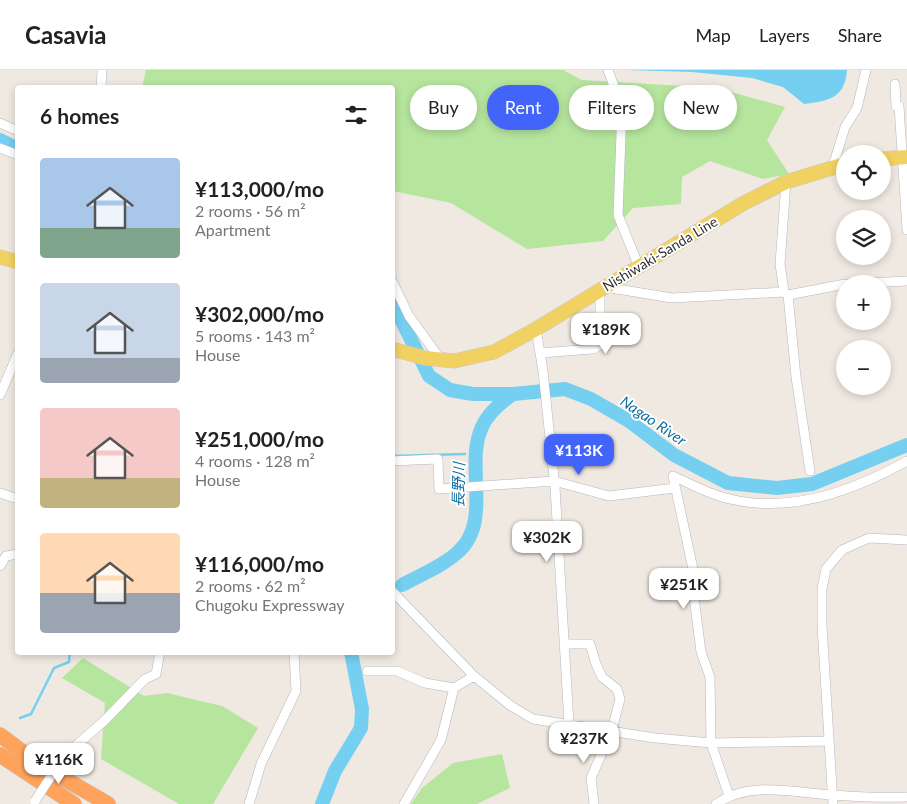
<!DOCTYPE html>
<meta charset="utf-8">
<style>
:root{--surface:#fff;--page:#f6f6f6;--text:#222;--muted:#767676;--line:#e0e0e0;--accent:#4264fb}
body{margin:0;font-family:Lato,"Noto Sans JP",sans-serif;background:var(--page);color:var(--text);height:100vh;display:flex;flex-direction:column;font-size:19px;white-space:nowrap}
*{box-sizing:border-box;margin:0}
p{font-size:16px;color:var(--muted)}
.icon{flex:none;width:28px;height:28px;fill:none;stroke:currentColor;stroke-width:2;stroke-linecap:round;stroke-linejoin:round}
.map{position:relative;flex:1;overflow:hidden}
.panel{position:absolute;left:15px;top:15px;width:380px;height:570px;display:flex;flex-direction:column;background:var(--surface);border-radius:5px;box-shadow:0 2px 8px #0003}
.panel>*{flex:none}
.hud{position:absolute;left:410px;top:15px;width:421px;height:45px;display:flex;gap:10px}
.tools{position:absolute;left:836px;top:75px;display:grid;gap:10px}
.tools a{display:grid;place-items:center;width:55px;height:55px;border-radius:50%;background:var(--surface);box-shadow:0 2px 8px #0003;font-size:25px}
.price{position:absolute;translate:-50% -42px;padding:0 11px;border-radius:10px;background:#fff;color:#222;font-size:16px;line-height:32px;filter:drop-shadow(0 1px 2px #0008)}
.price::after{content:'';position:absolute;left:50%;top:30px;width:15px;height:11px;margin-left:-8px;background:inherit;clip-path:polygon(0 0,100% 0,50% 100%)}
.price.selected{background:var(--accent);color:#fff}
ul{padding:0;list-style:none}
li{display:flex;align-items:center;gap:15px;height:125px;padding:0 25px}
li span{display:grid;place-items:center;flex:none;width:140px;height:100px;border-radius:5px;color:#555}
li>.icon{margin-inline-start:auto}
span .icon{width:60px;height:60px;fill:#fffc;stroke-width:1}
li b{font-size:21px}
h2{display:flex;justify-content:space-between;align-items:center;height:60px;padding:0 25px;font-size:21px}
.chip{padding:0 18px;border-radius:22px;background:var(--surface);box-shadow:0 2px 8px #0003;font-size:18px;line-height:45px}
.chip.selected{background:var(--accent);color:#fff}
header{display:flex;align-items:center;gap:30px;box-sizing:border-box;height:70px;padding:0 25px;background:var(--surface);border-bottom:1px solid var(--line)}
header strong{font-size:24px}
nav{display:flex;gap:28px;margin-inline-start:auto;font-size:18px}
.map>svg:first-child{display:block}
.green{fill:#b6e59e}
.water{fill:#75cff0}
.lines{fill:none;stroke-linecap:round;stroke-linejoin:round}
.stream{stroke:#75cff0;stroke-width:2.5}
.river{stroke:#75cff0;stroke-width:14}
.minor-casing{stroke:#b4b7c1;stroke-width:10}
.primary-casing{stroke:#c9c9c9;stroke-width:15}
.motorway-casing{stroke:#c9c9c9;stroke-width:16}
.minor{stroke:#fff;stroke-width:9}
.primary{stroke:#f2d163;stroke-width:14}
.motorway{stroke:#ffa35c;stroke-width:15}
.minor-bridge-casing{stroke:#b4b7c1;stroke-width:10;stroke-linecap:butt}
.minor-bridge{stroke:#fff;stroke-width:9}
.labels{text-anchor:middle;stroke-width:4;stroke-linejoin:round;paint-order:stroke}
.street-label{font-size:14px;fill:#2e2e2e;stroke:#fff}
.water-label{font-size:15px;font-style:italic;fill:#0d6fa3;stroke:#fff}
</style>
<header>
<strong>Casavia</strong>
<nav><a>Map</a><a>Layers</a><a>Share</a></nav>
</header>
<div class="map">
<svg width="907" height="734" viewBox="0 0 907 734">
<rect width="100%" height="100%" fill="#efe9e1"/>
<path class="green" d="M146 0H563L582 10 717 18 785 37 767 70 789 104 763 109 710 91 682 107 681 134 633 138 603 171 527 179 451 133 393 121 392 18H142Z
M83 588 144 626 167 623 222 636 258 658 213 734H179L101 689 105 633 62 608Z
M502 684 510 718 477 734H411L422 718 453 693Z"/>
<path class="water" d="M626 0H847C845 28 829 31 804 34L783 17 752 8 692 2Z"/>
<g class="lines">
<path class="stream" d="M392 386 465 384
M20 648 31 644 54 598 69 592 70 582"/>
<path class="river" d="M0 70 18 79
M392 231 429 306 450 320 473 324H513L565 319 591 329 629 351 674 385 728 413 777 418 812 414 907 375
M402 515C420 505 443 496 458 482 493 451 464 395 482 357 488 343 500 333 513 324
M322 734 335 701 361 658 362 639 351 582"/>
<g class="minor-casing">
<path id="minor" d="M608 0 622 38 618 145 639 197
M895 14 896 36H899L907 160
M101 18 102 0
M0 53 18 61
M0 78 18 85
M833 96 845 57 857 38 866 0
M786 112 780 194 784 222 788 225 796 307 810 401
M392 211 409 246 441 290
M849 214 907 211
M605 217 672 228 784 222
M788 225 845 214
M536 259 543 301 555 417 569 654
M540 283 593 279 600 275V220
M0 325 18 283
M392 391 438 389 439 419 554 411 609 426 675 418
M673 406 693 499 695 535 701 582 710 607 711 673 729 726
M673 406C691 414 710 425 730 429 791 444 855 420 907 391
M0 423 18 429
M0 496 6 486 18 484
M392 521 474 606 511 636 533 649 655 668 711 673 828 671
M564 574H590L596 594 602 607 617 619 620 629 612 660 591 708 594 734
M367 601H397L425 613 454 618 441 670 404 734
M454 618 474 606
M64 686 104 651 145 609 156 604 160 582
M249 734 261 694 296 621 294 582
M716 734C750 710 794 723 833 725 858 727 882 728 907 727
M833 734 822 556V519L826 499 842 480 869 468 907 470"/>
</g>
<g class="primary-casing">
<path id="primary" d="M882 89 907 87
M0 187 18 192
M392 279 425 288 454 291 494 282 536 259 744 133 786 112 845 94"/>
</g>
<g class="motorway-casing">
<path id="motorway" d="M0 665 37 693 108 734
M0 685 74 734"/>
</g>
<use href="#minor" class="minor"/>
<use href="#primary" class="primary"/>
<use href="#motorway" class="motorway"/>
<g class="minor-bridge-casing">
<path id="minor-bridge" d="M35 731 64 686"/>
</g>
<use href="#minor-bridge" class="minor-bridge"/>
</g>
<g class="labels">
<g class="street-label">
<text transform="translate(660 184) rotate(-31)" y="5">Nishiwaki-Sanda Line</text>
</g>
<g class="water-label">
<text transform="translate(653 351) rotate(34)" y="5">Nagao River</text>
<text transform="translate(459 415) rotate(-89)" y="5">長野川</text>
</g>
</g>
</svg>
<div class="tools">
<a><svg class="icon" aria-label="locate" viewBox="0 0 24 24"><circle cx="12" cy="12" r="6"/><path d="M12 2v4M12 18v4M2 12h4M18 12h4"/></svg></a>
<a><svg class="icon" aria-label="layers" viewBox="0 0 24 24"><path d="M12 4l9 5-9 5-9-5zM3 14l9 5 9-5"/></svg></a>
<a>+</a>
<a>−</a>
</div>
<b class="price" style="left:606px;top:285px">¥189K</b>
<b class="price selected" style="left:579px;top:406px">¥113K</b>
<b class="price" style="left:547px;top:493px">¥302K</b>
<b class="price" style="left:684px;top:540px">¥251K</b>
<b class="price" style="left:584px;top:694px">¥237K</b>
<b class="price" style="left:59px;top:715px">¥116K</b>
<div class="hud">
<a class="chip">Buy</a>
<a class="chip selected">Rent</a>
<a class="chip">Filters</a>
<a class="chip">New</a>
</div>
<section class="panel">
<h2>6 homes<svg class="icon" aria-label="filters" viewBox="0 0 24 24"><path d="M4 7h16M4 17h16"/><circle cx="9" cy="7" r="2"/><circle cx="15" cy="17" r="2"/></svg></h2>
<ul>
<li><span style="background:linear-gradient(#a9c7e8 70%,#7fa58c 0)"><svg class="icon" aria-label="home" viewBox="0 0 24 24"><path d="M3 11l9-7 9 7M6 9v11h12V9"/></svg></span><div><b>¥113,000/mo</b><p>2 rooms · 56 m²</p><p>Apartment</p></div></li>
<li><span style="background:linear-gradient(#c9d6e8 75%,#9aa5b1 0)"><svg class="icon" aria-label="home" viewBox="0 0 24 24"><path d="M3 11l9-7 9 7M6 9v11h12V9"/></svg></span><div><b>¥302,000/mo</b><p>5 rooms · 143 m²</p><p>House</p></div></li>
<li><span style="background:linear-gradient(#f6c9c9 70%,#c2b280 0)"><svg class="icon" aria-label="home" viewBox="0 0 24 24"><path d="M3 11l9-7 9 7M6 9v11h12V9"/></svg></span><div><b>¥251,000/mo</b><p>4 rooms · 128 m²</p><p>House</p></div></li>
<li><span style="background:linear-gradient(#ffd9b3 60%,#9aa5b1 0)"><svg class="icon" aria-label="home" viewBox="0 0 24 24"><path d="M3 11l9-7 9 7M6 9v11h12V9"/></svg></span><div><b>¥116,000/mo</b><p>2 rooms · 62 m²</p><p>Chugoku Expressway</p></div></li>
</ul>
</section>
</div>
